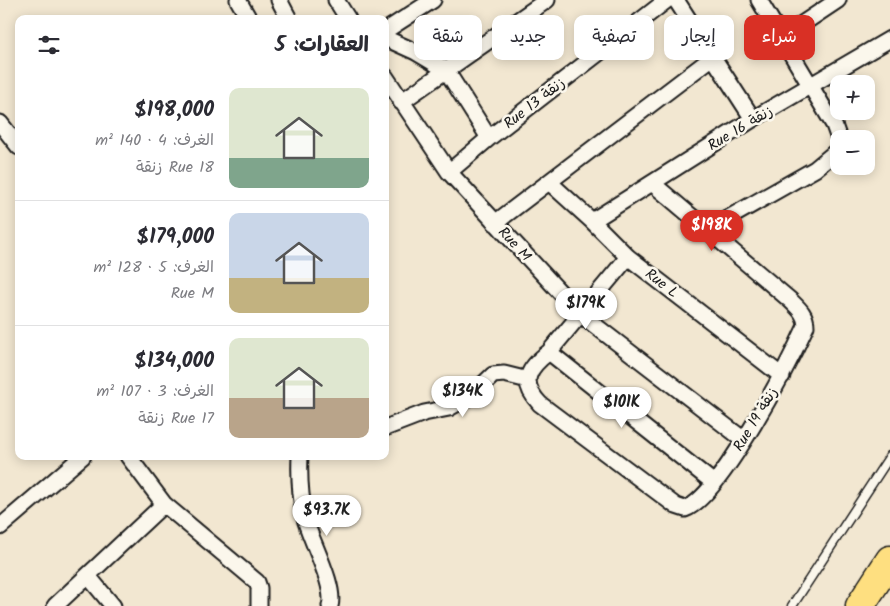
<!DOCTYPE html>
<html lang="ar">
<meta charset="utf-8">
<style>
:root{--surface:#fff;--page:#f2f2f3;--text:#2b2b33;--muted:#7c7c81;--line:#e1e1e2;--accent:#d93025}
body{margin:0;font-family:Kalam,"Playpen Sans Arabic",sans-serif;background:var(--page);color:var(--text);direction:rtl;height:100vh;display:flex;flex-direction:column;font-size:19px;white-space:nowrap}
*{box-sizing:border-box;margin:0}
p{font-size:16px;color:var(--muted)}
.icon{flex:none;width:28px;height:28px;fill:none;stroke:currentColor;stroke-width:2;stroke-linecap:round;stroke-linejoin:round}
.map{position:relative;flex:1;overflow:hidden;direction:ltr}
.details{position:absolute;left:15px;top:15px;width:374px;height:445px;display:flex;flex-direction:column;background:var(--surface);border-radius:10px;box-shadow:0 2px 12px #0003;direction:rtl}
.details>*{flex:none}
.guide{position:absolute;left:404px;top:15px;width:411px;height:45px;direction:rtl;display:flex;gap:10px}
.tools{position:absolute;left:830px;top:75px;display:grid;gap:10px}
.tools a{display:grid;place-items:center;width:45px;height:45px;border-radius:10px;background:var(--surface);box-shadow:0 2px 12px #0003;font-size:25px}
.price{position:absolute;translate:-50% -42px;padding:0 11px;border-radius:18px;background:#fff;color:#222;font-size:16px;line-height:32px;filter:drop-shadow(0 1px 2px #0008)}
.price::after{content:'';position:absolute;left:50%;top:30px;width:15px;height:11px;margin-left:-8px;background:inherit;clip-path:polygon(0 0,100% 0,50% 100%)}
.price.current{background:var(--accent);color:#fff}
ul{padding:0;list-style:none}
li{display:flex;align-items:center;gap:15px;height:125px;padding:0 20px}
li+li{border-top:1px solid var(--line)}
li span{display:grid;place-items:center;flex:none;width:140px;height:100px;border-radius:10px;color:#555}
li>.icon{margin-inline-start:auto}
span .icon{width:60px;height:60px;fill:#fffc;stroke-width:1}
li b{font-size:21px}
h2{display:flex;justify-content:space-between;align-items:center;height:60px;padding:0 20px;font-size:21px}
.pill{padding:0 18px;border-radius:10px;background:var(--surface);box-shadow:0 2px 12px #0003;font-size:18px;line-height:45px}
.pill.current{background:var(--accent);color:#fff}
.map>svg:first-child{display:block}
.lines{fill:none;stroke-linecap:round;stroke-linejoin:round}
.lane-casing{stroke:#1c1c1c;stroke-width:11}
.street-casing{stroke:#1c1c1c;stroke-width:19}
.highway-casing{stroke:#1c1c1c;stroke-width:31}
.lane{stroke:#fbf7ec;stroke-width:8}
.street{stroke:#fbf7ec;stroke-width:15}
.highway{stroke:#fedf80;stroke-width:28}
.labels{text-anchor:middle;stroke-width:5;stroke-linejoin:round;paint-order:stroke}
.street-label{font-size:15px;fill:#1c1c1c;stroke:#fbf7ec}
</style>
<div class="map">
<svg width="890" height="606" viewBox="0 0 890 606">
<rect width="100%" height="100%" fill="#f2e7d1"/>
<filter id="ink" filterUnits="userSpaceOnUse"><feTurbulence type="fractalNoise" baseFrequency=".02" numOctaves="2"/><feDisplacementMap in="SourceGraphic" scale="10" xChannelSelector="R" yChannelSelector="G"/><feConvolveMatrix kernelMatrix="1 2 1 2 8 2 1 2 1" color-interpolation-filters="sRGB"/></filter>
<g filter="url(#ink)">
<g class="lines">
<g class="lane-casing">
<path id="lane" d="M792 606 890 456"/>
</g>
<g class="street-casing">
<path id="street" d="M238 0 249 19
M279 0 289 19
M336 0 348 19
M676 0 753 119
M759 0 834 125 839 139
M385 31 433 0
M385 38 416 52 446 70 489 138
M781 38 838 0
M385 76 449 172 580 314 744 440
M401 102 547 0
M0 123 19 147
M449 172 489 138 667 0
M549 182 592 221 628 257 782 376
M592 221 753 119 890 39
M495 223 713 57
M709 229 815 169 839 149
M628 257 549 352C528 368 519 382 540 404L676 506 685 509C720 497 789 363 806 326 806 314 798 308 790 300L652 183
M549 352 714 483
M385 428 424 413 449 408 472 395 493 375 504 374 528 380
M128 456 164 504 257 582 259 588V606
M300 456C299 479 300 499 306 522 312 543 336 587 330 606
M0 527 83 456
M88 576 113 606
M55 606 164 504"/>
</g>
<g class="highway-casing">
<path id="highway" d="M860 606 890 560"/>
</g>
<use href="#lane" class="lane"/>
<use href="#street" class="street"/>
<use href="#highway" class="highway"/>
</g>
</g>
<g class="labels">
<g class="street-label">
<text transform="translate(534 103) rotate(-38)" y="5">Rue 13 زنقة</text>
<text transform="translate(740 128) rotate(-31)" y="5">Rue 16 زنقة</text>
<text transform="translate(515 244) rotate(47)" y="5">Rue M</text>
<text transform="translate(662 283) rotate(38)" y="5">Rue L</text>
<text transform="translate(755 419) rotate(-59)" y="5">Rue 19 زنقة</text>
</g>
</g>
</svg>
<div class="tools">
<a>+</a>
<a>−</a>
</div>
<b class="price current" style="left:712px;top:252px">$198K</b>
<b class="price" style="left:586px;top:330px">$179K</b>
<b class="price" style="left:463px;top:418px">$134K</b>
<b class="price" style="left:622px;top:429px">$101K</b>
<b class="price" style="left:327px;top:537px">$93.7K</b>
<div class="guide">
<a class="pill current">شراء</a>
<a class="pill">إيجار</a>
<a class="pill">تصفية</a>
<a class="pill">جديد</a>
<a class="pill">شقة</a>
</div>
<section class="details">
<h2>العقارات: 5<svg class="icon" aria-label="filters" viewBox="0 0 24 24"><path d="M4 7h16M4 17h16"/><circle cx="9" cy="7" r="2"/><circle cx="15" cy="17" r="2"/></svg></h2>
<ul>
<li><span style="background:linear-gradient(#dfe7d0 70%,#7fa58c 0)"><svg class="icon" aria-label="home" viewBox="0 0 24 24"><path d="M3 11l9-7 9 7M6 9v11h12V9"/></svg></span><div><b>$198,000</b><p>الغرف: 4 · 140 m²</p><p>Rue 18 زنقة</p></div></li>
<li><span style="background:linear-gradient(#c9d6e8 65%,#c2b280 0)"><svg class="icon" aria-label="home" viewBox="0 0 24 24"><path d="M3 11l9-7 9 7M6 9v11h12V9"/></svg></span><div><b>$179,000</b><p>الغرف: 5 · 128 m²</p><p>Rue M</p></div></li>
<li><span style="background:linear-gradient(#dfe7d0 60%,#b9a48a 0)"><svg class="icon" aria-label="home" viewBox="0 0 24 24"><path d="M3 11l9-7 9 7M6 9v11h12V9"/></svg></span><div><b>$134,000</b><p>الغرف: 3 · 107 m²</p><p>Rue 17 زنقة</p></div></li>
</ul>
</section>
</div>
